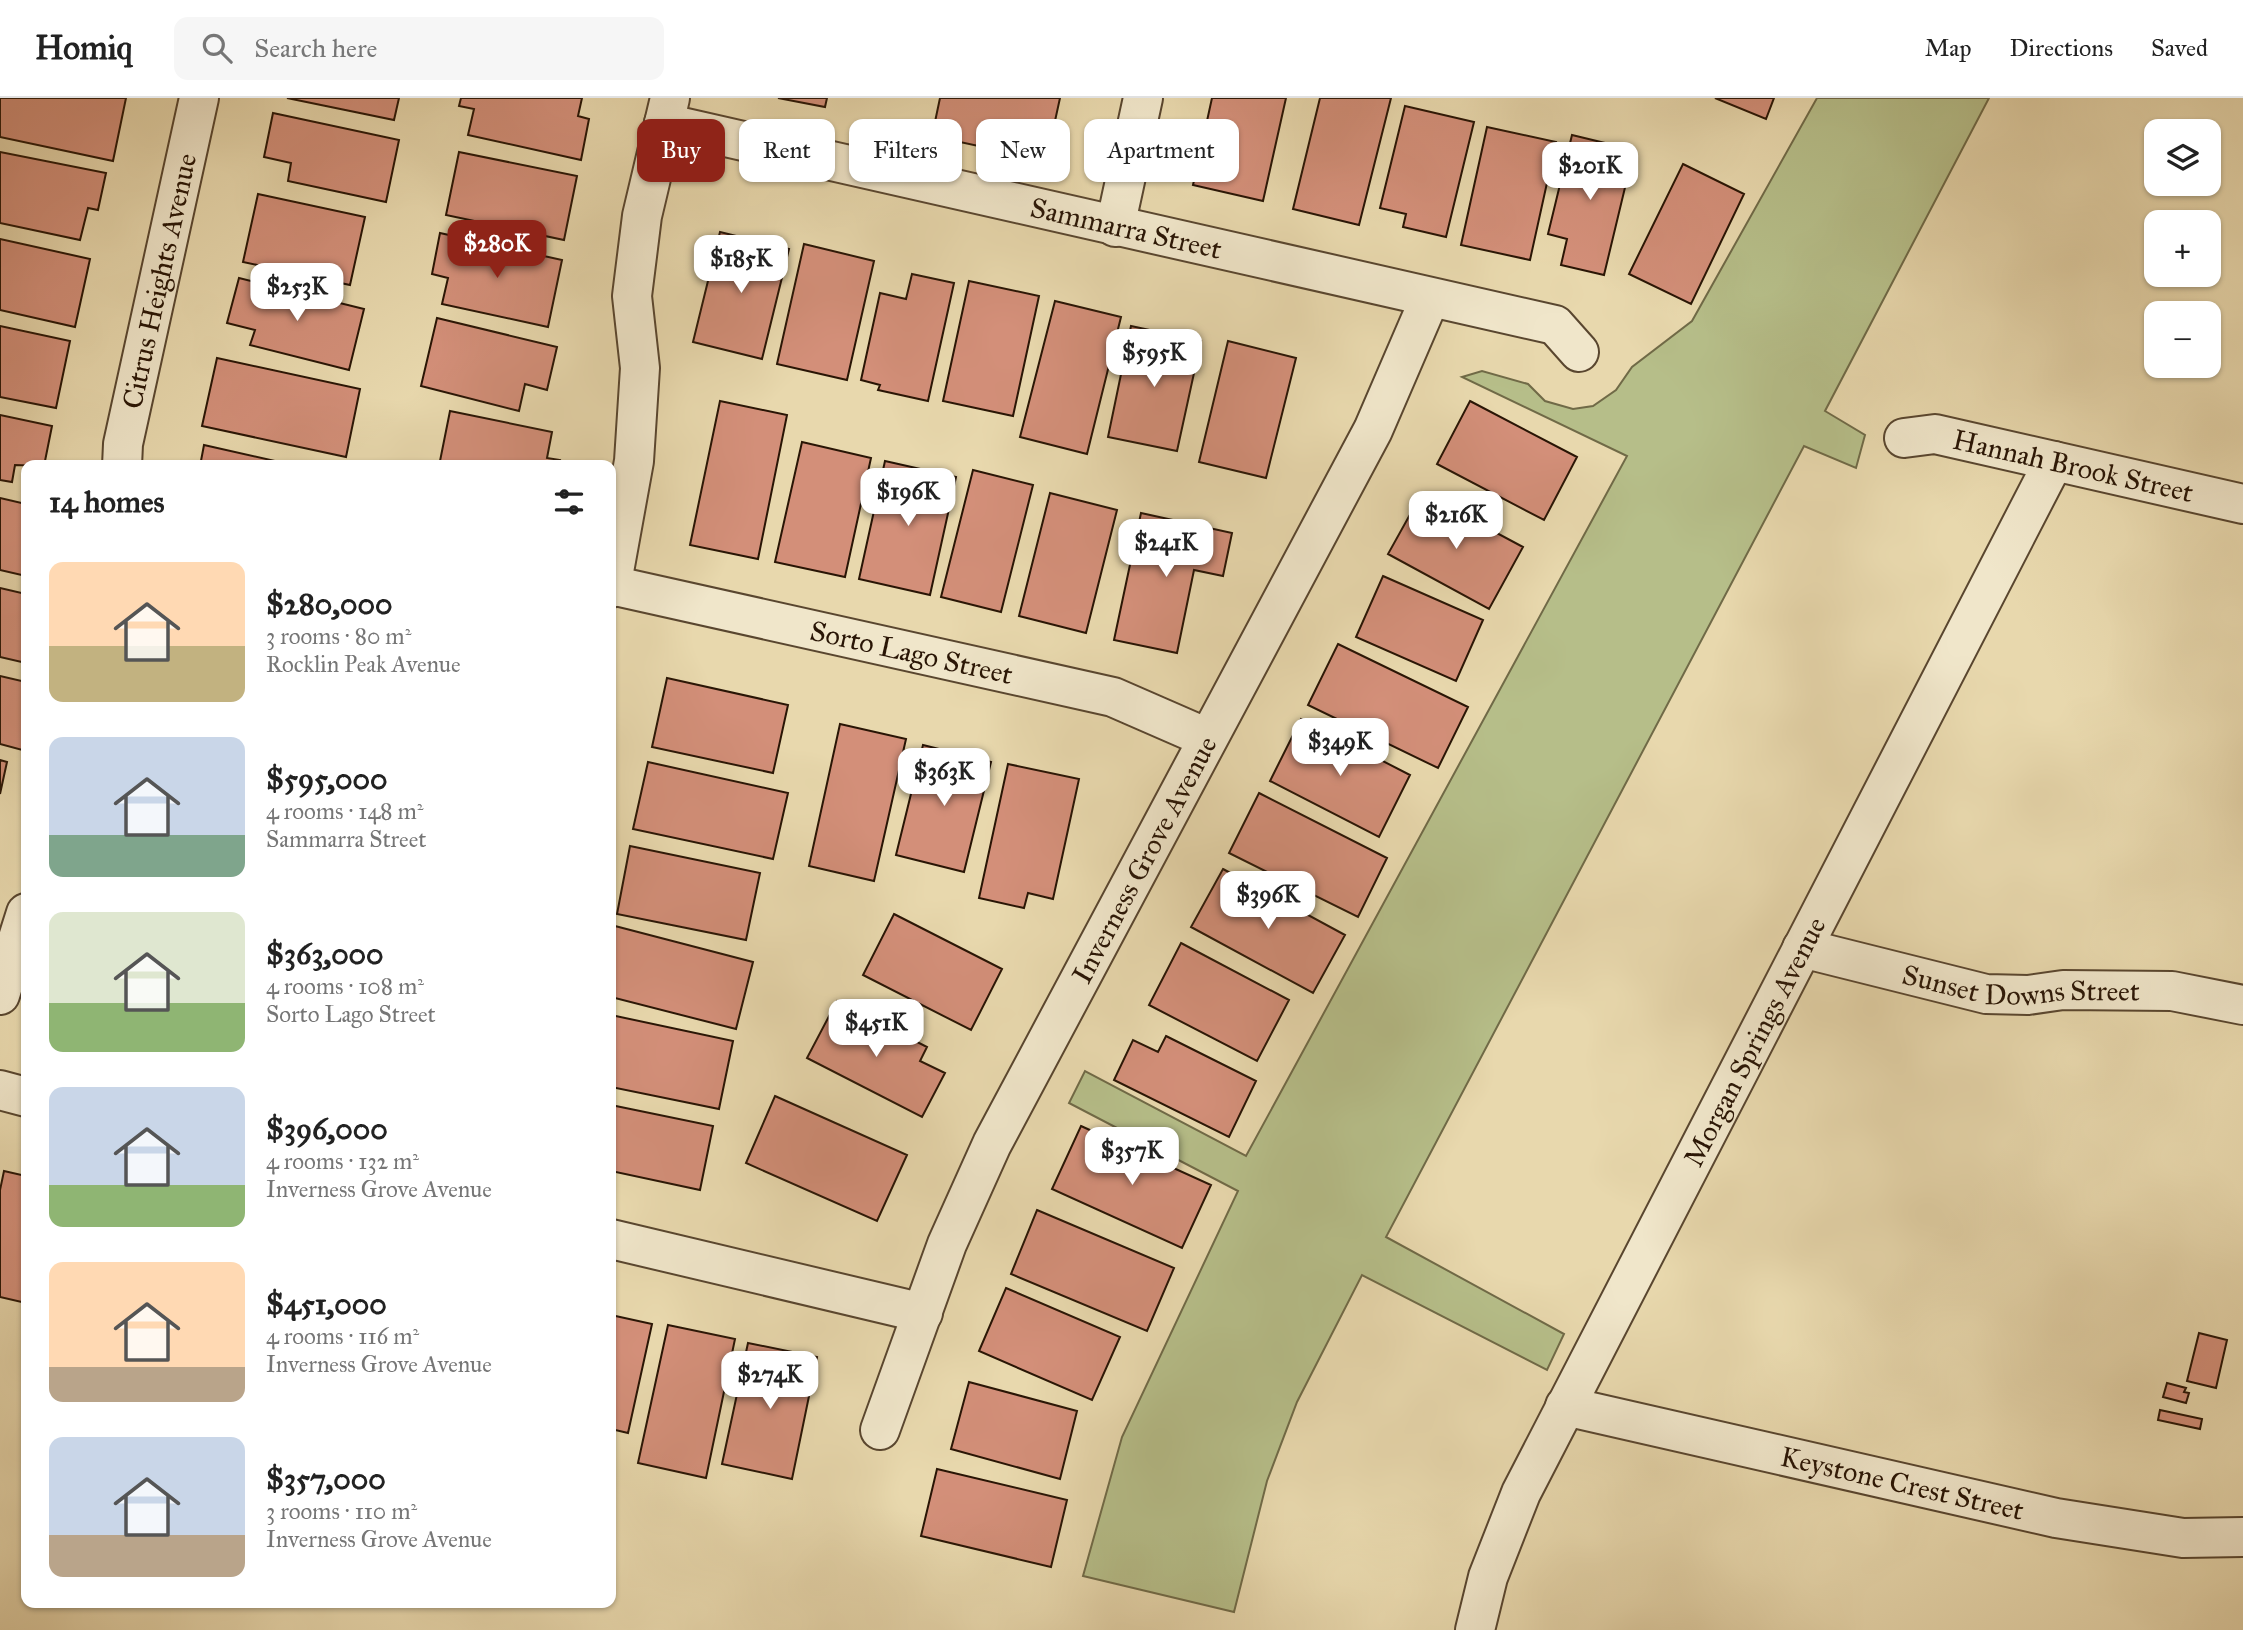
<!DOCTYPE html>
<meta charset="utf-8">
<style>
:root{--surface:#fff;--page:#f6f6f6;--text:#222;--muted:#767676;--line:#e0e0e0;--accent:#8f2418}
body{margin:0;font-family:"IM FELL Great Primer",serif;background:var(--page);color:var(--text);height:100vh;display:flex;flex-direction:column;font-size:26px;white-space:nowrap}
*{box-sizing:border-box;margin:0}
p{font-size:23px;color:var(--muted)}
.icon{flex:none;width:38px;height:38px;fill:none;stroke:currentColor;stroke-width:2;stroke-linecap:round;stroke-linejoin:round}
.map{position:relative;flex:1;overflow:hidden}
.sheet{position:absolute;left:21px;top:362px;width:595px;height:1148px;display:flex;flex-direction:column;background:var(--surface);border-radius:14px;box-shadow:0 2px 5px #0004}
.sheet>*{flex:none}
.guide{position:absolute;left:637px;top:21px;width:665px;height:63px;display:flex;gap:14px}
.buttons{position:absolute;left:2144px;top:21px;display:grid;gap:14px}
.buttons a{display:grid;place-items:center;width:77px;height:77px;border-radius:14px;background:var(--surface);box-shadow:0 2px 5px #0004;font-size:35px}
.price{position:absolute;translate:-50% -60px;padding:0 16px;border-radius:14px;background:#fff;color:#222;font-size:23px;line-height:46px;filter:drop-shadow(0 2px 4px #0008)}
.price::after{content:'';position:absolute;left:50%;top:42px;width:21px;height:16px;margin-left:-10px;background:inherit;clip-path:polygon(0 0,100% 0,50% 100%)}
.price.selected{background:var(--accent);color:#fff}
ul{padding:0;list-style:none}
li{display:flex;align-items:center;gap:21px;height:175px;padding:0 28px}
li span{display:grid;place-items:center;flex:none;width:196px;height:140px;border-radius:14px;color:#555}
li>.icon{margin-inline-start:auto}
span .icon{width:84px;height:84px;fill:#fffc;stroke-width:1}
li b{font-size:30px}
h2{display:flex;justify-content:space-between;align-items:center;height:84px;padding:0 28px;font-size:30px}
.tag{padding:0 24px;border-radius:14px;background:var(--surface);box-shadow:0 2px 5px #0004;font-size:24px;line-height:63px}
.tag.selected{background:var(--accent);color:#fff}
header{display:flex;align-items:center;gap:42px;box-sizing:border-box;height:98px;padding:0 35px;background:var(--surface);border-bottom:2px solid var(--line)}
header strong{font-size:33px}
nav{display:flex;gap:38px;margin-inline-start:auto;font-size:24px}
.search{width:490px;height:63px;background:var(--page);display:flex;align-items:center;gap:18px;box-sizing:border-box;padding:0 24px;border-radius:14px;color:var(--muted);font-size:26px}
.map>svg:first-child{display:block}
.green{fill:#b6be89;stroke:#706a47;stroke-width:2}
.building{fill:#d38f79;stroke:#291505;stroke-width:2}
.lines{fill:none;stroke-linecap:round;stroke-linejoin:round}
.minor-casing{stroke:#59462f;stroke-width:42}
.minor{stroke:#f0e6ca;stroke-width:38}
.labels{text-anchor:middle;stroke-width:5;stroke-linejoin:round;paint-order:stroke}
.street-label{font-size:28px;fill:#291505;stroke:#f0e6ca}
</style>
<header>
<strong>Homiq</strong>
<div class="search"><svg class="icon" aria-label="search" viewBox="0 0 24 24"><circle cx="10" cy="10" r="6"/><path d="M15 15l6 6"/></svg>Search here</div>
<nav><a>Map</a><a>Directions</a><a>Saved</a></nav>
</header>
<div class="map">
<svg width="2243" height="1532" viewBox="0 0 2243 1532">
<rect width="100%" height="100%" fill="#e8d8ad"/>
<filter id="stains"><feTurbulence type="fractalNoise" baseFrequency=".00286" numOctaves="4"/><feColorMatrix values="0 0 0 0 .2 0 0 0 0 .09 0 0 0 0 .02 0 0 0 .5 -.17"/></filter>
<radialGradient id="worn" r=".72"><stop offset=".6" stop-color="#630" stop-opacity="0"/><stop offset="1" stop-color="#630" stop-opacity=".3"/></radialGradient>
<path class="green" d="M1817 0H1989L1825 313 1865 337 1856 370 1804 348 1386 1139 1564 1236 1547 1272 1362 1177 1297 1304 1267 1383 1234 1514 1083 1478 1122 1339 1238 1093 1069 1005 1085 973 1246 1058 1627 358 1462 279 1482 273 1528 286 1545 303 1573 311 1593 308 1616 292 1632 269 1692 223Z"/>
<path class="building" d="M0 0H126L113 63 0 39Z
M287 0H399L394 22Z
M461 0H582L578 18 589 21 581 62 468 37 474 11 459 8Z
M778 0H827L825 9Z
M940 0H1060L1053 32 1063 35 1057 65 932 38Z
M1212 0H1286L1263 103 1193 87Z
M1320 0H1391L1359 127 1293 111Z
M1715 0H1774L1766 21Z
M1405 8 1474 24 1446 139 1403 129 1406 116 1380 110Z
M273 15 399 42 386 104 288 83 291 65 264 59Z
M1487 29 1556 44 1530 162 1461 147Z
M1572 37 1634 52 1604 177 1561 167 1567 141 1548 136Z
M0 54 106 75 98 112 88 110 80 142 0 125Z
M459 54 577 78 564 142 446 117Z
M1683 66 1744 96 1691 206 1629 176Z
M258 96 365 119 350 187 243 164Z
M720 134 789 151 762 261 693 244Z
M440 135 562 162 548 229 442 206 448 180 432 176Z
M0 141 90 161 75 229 0 212Z
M804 146 874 163 847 282 777 266Z
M912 176 954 185 928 303 878 292 880 287 861 282 880 195 906 201Z
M239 180 364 211 349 272 250 247 255 232 227 225Z
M969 183 1039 198 1013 318 943 303Z
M1055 203 1121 219 1087 356 1020 339Z
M437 220 557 249 547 292 525 286 519 313 421 288Z
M0 228 70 243 56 310 0 299Z
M1131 228 1201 243 1177 353 1108 339Z
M1228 243 1296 260 1266 380 1199 364Z
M217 260 360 291 346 359 202 328Z
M720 303 787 317 758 461 690 447Z
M1470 303 1577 359 1544 422 1437 366Z
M450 313 552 334 547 360 560 362 559 368H439Z
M0 317 52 328 44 368 15 367 12 384 0 382Z
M802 344 871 360 845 479 775 464Z
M204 347 297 368H200Z
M885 363 956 379 930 497 859 481Z
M973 372 1033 387 1001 514 941 499Z
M1050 395 1117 412 1086 535 1019 518Z
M1422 395 1523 449 1489 511 1388 456Z
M0 400 26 406V478L0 472Z
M1141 415 1232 435 1223 478 1194 472 1177 555 1114 542Z
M1383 478 1483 522 1456 583 1356 539Z
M0 490 26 496V565L0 559Z
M1338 546 1468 609 1438 670 1308 607Z
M0 578 26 584V653L0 646Z
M667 580 788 607 773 675 652 649Z
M1301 621 1410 677 1379 739 1270 683Z
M840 626 906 641 874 783 809 768Z
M923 647 991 664 964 774 896 757Z
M0 662 7 664 0 696Z
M648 664 788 695 773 761 633 731Z
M1008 666 1079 681 1053 801 1028 795 1024 810 979 800Z
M1259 695 1387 760 1358 819 1229 755Z
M630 748 760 775 746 842 617 816Z
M1223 771 1345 837 1313 895 1191 829Z
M894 816 1002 871 971 932 863 877Z
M615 828 753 864 736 931 611 899V846Z
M1181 845 1289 902 1257 963 1149 907Z
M837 903 927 949 920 963 945 975 922 1019 807 960Z
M611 917 733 943 719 1011 611 989Z
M1166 938 1256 983 1229 1039 1114 982 1133 942 1158 954Z
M775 998 907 1057 877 1123 746 1065Z
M611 1007 713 1028 700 1092 611 1073Z
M1081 1028 1211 1087 1182 1150 1052 1091Z
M4 1073 26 1078V1205L0 1199V1092Z
M1037 1112 1174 1170 1147 1233 1011 1176Z
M1006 1190 1120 1239 1092 1302 979 1253Z
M611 1217 652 1226 628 1335 611 1331Z
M668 1227 735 1241 706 1380 638 1365Z
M2199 1235 2227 1242 2216 1290 2187 1283Z
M748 1245 817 1259 792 1381 722 1366Z
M969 1284 1077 1313 1060 1381 951 1351Z
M2167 1285 2186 1290 2184 1294 2189 1295 2186 1305 2163 1299Z
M2160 1312 2202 1321 2200 1331 2158 1322Z
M937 1371 1067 1402 1051 1469 921 1438Z"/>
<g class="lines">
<g class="minor-casing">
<g id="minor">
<path id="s1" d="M664 25 1555 227 1579 254"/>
<path d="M1115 129 1143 0"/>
<path id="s2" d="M1904 340 1935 336 2243 406"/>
<path id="s3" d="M122 368 123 346 199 0"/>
<path id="s4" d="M611 487 1113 599 1207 640"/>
<path d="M611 490 634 363 640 270 632 198 642 118 670 0"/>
<path id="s5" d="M1802 850 1986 896 2028 897 2063 892 2172 893 2243 907"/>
<path d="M0 897 26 815"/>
<path d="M0 992 26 999"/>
<path d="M611 1141 923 1215"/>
<path id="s6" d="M1565 1308 2056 1420 2183 1440 2243 1439"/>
<path id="s7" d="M880 1332 947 1146 992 1046 1373 332 1430 200"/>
<path id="s8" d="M1475 1532 1488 1479 1521 1395 2054 363"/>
</g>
</g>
<use href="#minor" class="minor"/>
</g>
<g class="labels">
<g class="street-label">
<text dy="10" stroke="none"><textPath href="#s1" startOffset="474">Sammarra Street</textPath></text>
<text dy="10" stroke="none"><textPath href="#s3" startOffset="189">Citrus Heights Avenue</textPath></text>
<text dy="10" stroke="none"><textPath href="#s2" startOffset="173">Hannah Brook Street</textPath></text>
<text dy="10" stroke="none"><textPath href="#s4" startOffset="308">Sorto Lago Street</textPath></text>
<text dy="10" stroke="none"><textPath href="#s7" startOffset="630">Inverness Grove Avenue</textPath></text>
<text dy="10" stroke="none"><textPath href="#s5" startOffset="224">Sunset Downs Street</textPath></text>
<text dy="10" stroke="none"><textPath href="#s8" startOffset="653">Morgan Springs Avenue</textPath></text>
<text dy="10" stroke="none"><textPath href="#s6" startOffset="346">Keystone Crest Street</textPath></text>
</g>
</g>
<rect width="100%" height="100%" filter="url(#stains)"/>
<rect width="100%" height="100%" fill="url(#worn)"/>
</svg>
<div class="buttons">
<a><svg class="icon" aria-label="layers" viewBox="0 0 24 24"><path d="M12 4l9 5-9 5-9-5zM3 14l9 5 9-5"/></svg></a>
<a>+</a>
<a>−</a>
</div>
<b class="price" style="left:1590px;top:104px">$201K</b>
<b class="price selected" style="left:497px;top:182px">$280K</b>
<b class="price" style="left:741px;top:197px">$185K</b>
<b class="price" style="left:297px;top:225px">$253K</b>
<b class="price" style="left:1154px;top:291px">$595K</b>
<b class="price" style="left:908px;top:430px">$196K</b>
<b class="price" style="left:1456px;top:453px">$216K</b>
<b class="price" style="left:1166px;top:481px">$241K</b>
<b class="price" style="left:1340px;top:680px">$349K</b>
<b class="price" style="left:944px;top:710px">$363K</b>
<b class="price" style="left:1268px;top:833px">$396K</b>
<b class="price" style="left:876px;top:961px">$451K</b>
<b class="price" style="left:1132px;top:1089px">$357K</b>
<b class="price" style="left:770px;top:1313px">$274K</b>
<div class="guide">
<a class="tag selected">Buy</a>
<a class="tag">Rent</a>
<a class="tag">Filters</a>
<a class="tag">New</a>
<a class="tag">Apartment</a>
</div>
<section class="sheet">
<h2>14 homes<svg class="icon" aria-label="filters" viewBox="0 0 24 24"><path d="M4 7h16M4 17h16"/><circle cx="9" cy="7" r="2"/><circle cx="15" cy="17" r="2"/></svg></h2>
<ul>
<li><span style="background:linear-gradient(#ffd9b3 60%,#c2b280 0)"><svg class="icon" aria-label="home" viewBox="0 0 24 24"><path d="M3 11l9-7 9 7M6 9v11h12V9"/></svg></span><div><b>$280,000</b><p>3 rooms · 80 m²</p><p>Rocklin Peak Avenue</p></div></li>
<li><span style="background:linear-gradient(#c9d6e8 70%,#7fa58c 0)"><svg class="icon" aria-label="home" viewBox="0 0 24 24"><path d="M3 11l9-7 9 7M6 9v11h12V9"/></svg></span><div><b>$595,000</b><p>4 rooms · 148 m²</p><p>Sammarra Street</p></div></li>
<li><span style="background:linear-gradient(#dfe7d0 65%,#8fb573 0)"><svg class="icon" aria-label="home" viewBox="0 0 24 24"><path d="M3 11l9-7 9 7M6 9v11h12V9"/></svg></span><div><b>$363,000</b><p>4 rooms · 108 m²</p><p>Sorto Lago Street</p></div></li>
<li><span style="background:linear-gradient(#c9d6e8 70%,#8fb573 0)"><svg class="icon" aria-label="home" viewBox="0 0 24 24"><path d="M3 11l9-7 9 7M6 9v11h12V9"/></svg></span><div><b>$396,000</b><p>4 rooms · 132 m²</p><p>Inverness Grove Avenue</p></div></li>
<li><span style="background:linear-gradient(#ffd9b3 75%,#b9a48a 0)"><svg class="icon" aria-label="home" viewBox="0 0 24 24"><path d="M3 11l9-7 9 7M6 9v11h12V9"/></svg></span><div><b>$451,000</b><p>4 rooms · 116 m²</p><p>Inverness Grove Avenue</p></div></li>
<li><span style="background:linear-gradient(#c9d6e8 70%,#b9a48a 0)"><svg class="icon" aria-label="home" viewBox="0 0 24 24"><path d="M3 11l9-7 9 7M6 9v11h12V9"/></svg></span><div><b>$357,000</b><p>3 rooms · 110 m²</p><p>Inverness Grove Avenue</p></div></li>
</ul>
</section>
</div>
